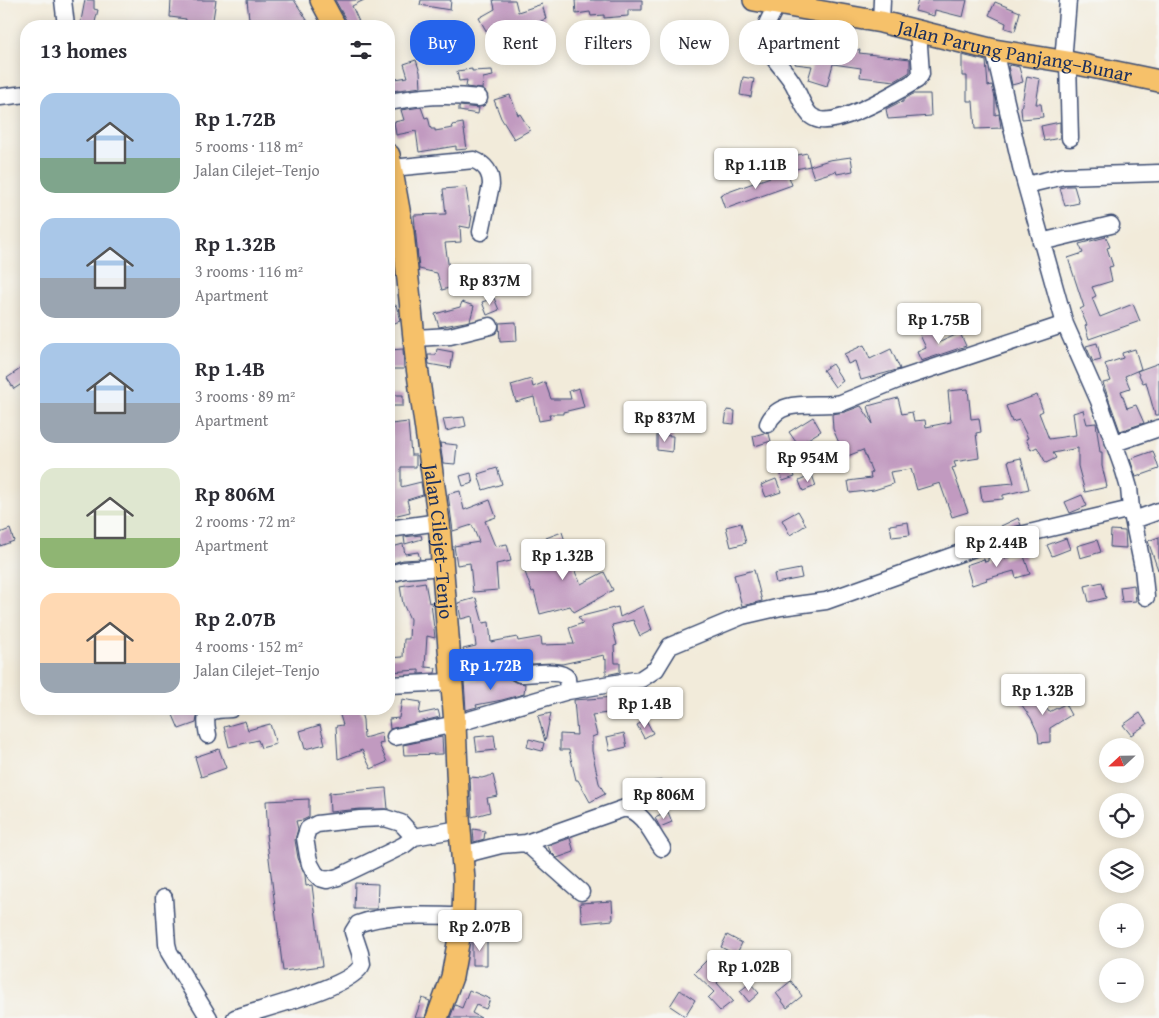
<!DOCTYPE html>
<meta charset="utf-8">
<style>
:root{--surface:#fff;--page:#f7f7f7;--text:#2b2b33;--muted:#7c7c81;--accent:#2563eb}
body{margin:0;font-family:"Gentium Book Plus",serif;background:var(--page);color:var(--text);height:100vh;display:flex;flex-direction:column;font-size:19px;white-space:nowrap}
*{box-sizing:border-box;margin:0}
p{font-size:16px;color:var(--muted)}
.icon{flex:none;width:28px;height:28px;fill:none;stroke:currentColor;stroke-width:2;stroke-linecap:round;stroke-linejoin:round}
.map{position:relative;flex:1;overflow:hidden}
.sheet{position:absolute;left:20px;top:20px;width:375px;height:695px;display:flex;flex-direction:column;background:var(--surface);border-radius:20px;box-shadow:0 2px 12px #0003}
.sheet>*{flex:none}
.hud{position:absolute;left:410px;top:20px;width:475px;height:45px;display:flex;gap:10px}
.needle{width:32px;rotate:248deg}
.fabs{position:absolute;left:1099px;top:738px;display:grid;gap:10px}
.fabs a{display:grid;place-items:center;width:45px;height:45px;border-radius:50%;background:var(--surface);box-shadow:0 2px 12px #0003;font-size:25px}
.price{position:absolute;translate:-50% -42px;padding:0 11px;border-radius:5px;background:#fff;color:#222;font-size:16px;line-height:32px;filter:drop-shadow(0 1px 2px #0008)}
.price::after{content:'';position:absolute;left:50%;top:30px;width:15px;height:11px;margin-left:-8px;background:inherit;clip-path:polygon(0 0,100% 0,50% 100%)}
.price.current{background:var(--accent);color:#fff}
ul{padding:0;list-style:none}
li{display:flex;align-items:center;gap:15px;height:125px;padding:0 20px}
li span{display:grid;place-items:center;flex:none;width:140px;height:100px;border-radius:15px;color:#555}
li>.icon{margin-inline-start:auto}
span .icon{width:60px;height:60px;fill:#fffc;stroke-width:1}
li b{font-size:21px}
h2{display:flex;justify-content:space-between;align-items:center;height:60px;padding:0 20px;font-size:21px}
.chip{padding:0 18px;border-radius:20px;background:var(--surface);box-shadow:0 2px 12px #0003;font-size:18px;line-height:45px}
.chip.current{background:var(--accent);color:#fff}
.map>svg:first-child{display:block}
.building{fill:#c19ac0}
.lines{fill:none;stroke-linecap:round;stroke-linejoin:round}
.minor-casing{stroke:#3b4b71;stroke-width:19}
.major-casing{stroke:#3b4b71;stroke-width:24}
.minor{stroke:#fff;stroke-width:16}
.major{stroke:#f6c16b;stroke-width:21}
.labels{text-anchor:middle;stroke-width:4.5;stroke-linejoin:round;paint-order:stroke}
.street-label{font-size:20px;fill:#1b2f5e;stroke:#f6f6f2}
</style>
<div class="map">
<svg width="1159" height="1018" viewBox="0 0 1159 1018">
<rect width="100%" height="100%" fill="#f6f6f2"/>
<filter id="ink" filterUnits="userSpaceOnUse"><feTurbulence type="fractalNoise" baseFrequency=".02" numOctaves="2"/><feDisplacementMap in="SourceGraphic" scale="10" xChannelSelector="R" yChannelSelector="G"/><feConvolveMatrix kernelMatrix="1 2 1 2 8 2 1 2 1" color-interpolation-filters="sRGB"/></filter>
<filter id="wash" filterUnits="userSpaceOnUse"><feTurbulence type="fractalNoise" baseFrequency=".0096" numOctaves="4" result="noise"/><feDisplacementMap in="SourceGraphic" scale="20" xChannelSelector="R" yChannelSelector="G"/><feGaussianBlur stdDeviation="1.12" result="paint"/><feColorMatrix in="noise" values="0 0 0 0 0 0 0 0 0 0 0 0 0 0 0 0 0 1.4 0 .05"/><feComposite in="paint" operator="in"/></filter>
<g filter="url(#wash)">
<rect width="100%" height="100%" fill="#f2ebda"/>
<g id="blocks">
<path class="building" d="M85 0H94V9L98 10 94 26H80Z
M171 0H216L212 26H185L186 19 170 17Z
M247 0H294L309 23 303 26H254L250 19H249Z
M335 0H364L352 6 360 24 355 26H347L346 20Z
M421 0H451L450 10 420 5Z
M493 0H515L518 12 542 4 546 19 520 29 516 21 489 36 479 18 495 9Z
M575 0H642V10H628V16L604 18V15L591 16 590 12 576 14Z
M918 0H967L963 17 935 10 934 16 915 11Z
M995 2 1020 12 1015 31 1005 28 1006 23 989 15Z
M801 31 811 33 809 44 815 45V48H837V47L860 50 859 53 910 59V72L895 81 860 77 861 68 833 64 827 86 808 80 812 66 795 64Z
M962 55 986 61 988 86 992 85 995 98V115L999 114 1001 128 975 129 973 101H967V76H962Z
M416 60 420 72 421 87 392 91 389 80 408 77 404 64Z
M1011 65 1019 67 1023 82 1012 85 1008 66Z
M472 69V71L492 70 493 76 483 78 482 89 466 87 467 80 459 81 457 71Z
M1027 76 1040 79 1036 104H1041L1043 117 1022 119 1021 109Z
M743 77 754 79 751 97 740 95Z
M913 94H930L931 116 888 119 886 109 898 103 903 102V100Z
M510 95 518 115 520 114 530 130 514 139 501 118 494 100Z
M459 106 479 108 478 114 459 111Z
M421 107 425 118 428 117 431 129H435V131L453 128 452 125 463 123 467 149 456 150V146L419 152 416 131 396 135 394 122 404 120 401 110Z
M1060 122V138L1044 141 1041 126Z
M807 153 810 166 791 170 788 157Z
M851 157 853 171 837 174 836 171 814 178 810 166 829 160Z
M787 171 792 185 725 209 720 195Z
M1067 186H1074L1079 203 1065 206 1060 188Z
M466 187 470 215 472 216 470 228 460 226 461 242 445 243 450 276 454 275 456 286 442 290 437 273 419 269 414 215 446 214 443 189Z
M1106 237 1110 247 1107 248 1113 266 1109 267 1112 281 1092 287 1096 296 1092 298 1100 317 1133 304 1140 321 1089 339 1085 326 1087 325 1080 309 1084 307 1068 258 1083 253 1079 244Z
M494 298 499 310 487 315 482 302Z
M462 302 474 306 470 321 439 327 435 314 460 307Z
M396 305 400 321 389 325V308Z
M516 322 517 341 500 342 499 323Z
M931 329 938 343 960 333 966 346 921 361 917 352 926 348 920 335Z
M1097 343 1101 360 1093 362 1086 346Z
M864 345 870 359 891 349 900 369 861 380 855 361 848 364 844 354Z
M403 349 404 369H389L390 350Z
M437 349 453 352 451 368 429 364 428 355H436Z
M1135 349 1141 369 1125 376 1130 388 1121 391 1127 408 1136 405 1144 423 1120 431 1103 383 1111 381 1105 364 1123 358 1122 353Z
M1159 363V415H1155L1146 382 1143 383 1137 371Z
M832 364 843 381 835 387 823 370Z
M26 365V381L14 389 7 378Z
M531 379 533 387 545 382 551 399H571L569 391 579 388 584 407 563 412V414H549L550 419 539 421 534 397 516 402 511 385Z
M968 389 971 419 979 418 981 432 976 433 979 458 954 462 956 467 952 468 968 512 952 517 940 483 917 490 911 469 890 472 893 484 874 490 850 493 848 481 871 478 870 473 872 472 863 450 845 457 833 429 832 414 845 412 861 406 873 424 868 406 898 398 902 414 912 412 914 421 925 420 926 427 951 422 948 391Z
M389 395H403V406H389Z
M1037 395 1043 411 1039 413 1049 439 1076 435 1073 413 1083 410 1087 424 1096 423 1100 452H1102V466L1107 487 1085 492 1078 466V448L1053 453 1056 458 1046 463 1037 447 1031 450 1026 439 1028 438 1019 420 1012 422 1006 406Z
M727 410 735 411 734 424 725 423Z
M464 417 466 426 446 431 443 419Z
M813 417 821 431 798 445 789 432Z
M408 422 411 455H416V467H401V487L421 482 423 495 407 500 410 512 389 517V455L394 456 391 424Z
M764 433 769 434 771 441 755 446 753 436Z
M657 435 673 436 672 452 657 450Z
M440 443 457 445 455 464 443 463Z
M1153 451 1159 469 1136 477 1130 459Z
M1021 458 1029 489 1003 495V499L982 501 980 486 1014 483 1008 461Z
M788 459 795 477 783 481 777 463Z
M497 468 502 484 483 490 478 474Z
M471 473 473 483 463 486 460 476Z
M812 475 816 486 803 491 799 481Z
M776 479 781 492 766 497 761 485Z
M460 491 464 510 490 500 496 517 485 521 495 546 507 544 511 561 496 564 498 590 473 592 470 563 457 565 454 546 479 542 472 525 453 531 448 494Z
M1082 495 1087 506 1070 513 1065 502Z
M798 511 806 525 790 535 782 520Z
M1018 518 1021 525 1003 529 1001 526Z
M908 522 910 535 892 537 890 525Z
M741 523 746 543 731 547 726 527Z
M10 529 14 541 0 546V533Z
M1111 530 1125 531 1126 548 1110 547Z
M562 532 576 574 581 584 604 572 613 590 574 612 570 606 540 614 534 591 532 592 524 569 554 559 546 538Z
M421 535 422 539 405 544 404 537Z
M1159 537V570H1158L1148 541Z
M1066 538 1070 549 1052 556 1047 545Z
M1097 540 1101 552 1080 558 1077 546Z
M403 544 405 554 418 552 420 559 403 560 389 564V548Z
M1023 553 1030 574 1016 578 1014 571 986 579 987 580 972 585 966 565 984 559 985 562 988 561V558L1001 554 1003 559Z
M800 569 802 578 776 583 774 574Z
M754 570 762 601 742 606 734 575Z
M425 582 429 603 431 602 435 638 427 636 425 667 436 668 435 673 419 674V670L389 672V658L403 657 404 639H409L410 619 403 604 400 586Z
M1102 582 1106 598 1089 602 1085 586Z
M1134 585 1136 601 1122 602 1120 587Z
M476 598 483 623 489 622 491 642 517 637 518 641 541 637 542 645 574 644 569 628 583 623 578 617 618 607 620 617 643 606 652 630 640 636 633 620 612 625 617 645 614 646 615 663H620V672L606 675V659L605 660 604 655 562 664 552 663 531 664 529 656 515 659 506 657 466 661 463 649 476 646 472 616 461 619 458 603Z
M506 677 515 682 525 684 524 694 502 700 476 705 477 707 466 710 464 681Z
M1034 691 1049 712 1065 704 1071 715 1050 728V742L1039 743 1038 733 1031 718 1019 701Z
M615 697 616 712 592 715 597 735 592 737V751L599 783 605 794 590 802 578 780H576L569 750H560V734L577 735 574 700Z
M402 699 421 702 419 714 438 710 440 717 390 729 389 719 399 718Z
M189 709H194L197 717 196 723 179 729 173 715Z
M338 709H360L363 720 364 738 382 733 383 743 379 744 387 762 371 769 362 750 338 759 336 726 343 725Z
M551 713 545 741 538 716Z
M1140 713 1147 724 1131 735 1123 725Z
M646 720 653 733 644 738 637 725Z
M245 721 248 730 270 724 276 744 261 748 258 740 229 747 224 727Z
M320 725 325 744 305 749 300 731Z
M624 733 627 747 610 751 607 737Z
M494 735 496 750 477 752 475 737Z
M442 737 443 754 404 755 403 745Z
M529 739 544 743 542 751 527 747Z
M219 749 226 768 201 777 195 757Z
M493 775 498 796 487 798 490 812 472 817 470 777 482 778Z
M663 780 664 789 651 791 649 782Z
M647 785 648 795 636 796 635 786Z
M386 788 388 809H360L330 812 329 793Z
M309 799V817L303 820 296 821 298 829 295 840 298 858 305 875 306 886 312 885 322 966 283 971 266 834H268L266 801Z
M668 812 672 822 660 827 655 818Z
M473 829 485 831 484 839 474 842Z
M570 838 574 852 557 858 550 851 548 846Z
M355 883 378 884 377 909H354Z
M612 901 613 920 582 923 580 903Z
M727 935 742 943 736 955 721 947Z
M472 938H487V965H472Z
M707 960 723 976 717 983 733 1001 720 1011 708 998 714 992 694 973Z
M791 981 802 996 787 1008 776 993Z
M750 983 759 993 749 1002 740 991Z
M469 990 490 999 486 1009 476 1005 472 1013 481 1018H450L455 1005 462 1008Z
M680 990 695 1000 685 1016 670 1006Z
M422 998 430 1001 425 1018H415Z"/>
</g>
</g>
<g filter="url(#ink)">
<use href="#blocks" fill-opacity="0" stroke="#3b4b71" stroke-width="1"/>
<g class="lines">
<g class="minor-casing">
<path id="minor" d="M63 0 66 26
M777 4C772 15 762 28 765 40 769 57 786 70 794 85 799 94 802 106 810 115 812 117 816 119 820 120 843 124 897 92 917 80L921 74 918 31
M881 22 882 0
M994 50 1022 171 1065 324 1099 401 1124 471 1129 488 1131 509 1143 568 1146 597
M1063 62 1068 0
M1068 62 1070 138
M0 97 26 94
M389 102C422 96 445 94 479 98
M392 168 474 160C486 165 491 173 491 185L481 232
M1026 185 1064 176 1159 173
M1041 242 1111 225
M415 338 450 336 490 326
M768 424C779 396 817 408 841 403L900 379 1065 324
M1115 443 1159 428
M1134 520 1159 511
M389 529 439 522
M389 574 404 570 443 567
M450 672 507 667 512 668 520 674C532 675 559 668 567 678L568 691 641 679 656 669 670 646 742 616 781 607 826 601 991 542 1131 509
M389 685 451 682
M208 735C203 711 208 710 231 709
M395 737 455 724 568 691
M414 837 401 823 385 818 360 819 317 824 308 829 305 838 308 856 310 864 315 873 320 878 327 880 338 877 390 852 404 845 414 837 459 829
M526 843 581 892
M462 855 501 845 526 843 625 808C644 813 651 833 662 848
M164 898 167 944 169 952 209 1018
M235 1018C260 1009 354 987 362 964L360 953 353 932 358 924C389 912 430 916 463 916"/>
</g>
<g class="major-casing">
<g id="major">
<path d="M321 0 335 26"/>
<path id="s1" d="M754 0 881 22 994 50 1068 62 1159 81"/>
<path id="s2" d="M389 155 403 232 417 367 439 522 455 724 459 817 464 880 463 916 452 977 437 1018"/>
</g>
</g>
<use href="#minor" class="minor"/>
<use href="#major" class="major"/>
</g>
</g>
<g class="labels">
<g class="street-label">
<text dy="7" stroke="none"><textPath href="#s1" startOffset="266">Jalan Parung Panjang–Bunar</textPath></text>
<text dy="7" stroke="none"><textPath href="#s2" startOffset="390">Jalan Cilejet–Tenjo</textPath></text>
</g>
</g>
</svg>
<div class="fabs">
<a><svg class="needle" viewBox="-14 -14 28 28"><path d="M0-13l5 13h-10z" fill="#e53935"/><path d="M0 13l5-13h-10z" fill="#7c7c81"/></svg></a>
<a><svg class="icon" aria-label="locate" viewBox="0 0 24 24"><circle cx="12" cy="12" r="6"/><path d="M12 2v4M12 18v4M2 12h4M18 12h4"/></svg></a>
<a><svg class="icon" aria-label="layers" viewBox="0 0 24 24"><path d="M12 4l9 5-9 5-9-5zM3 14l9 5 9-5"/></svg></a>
<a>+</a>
<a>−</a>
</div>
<b class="price" style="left:756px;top:190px">Rp 1.11B</b>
<b class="price" style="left:490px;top:306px">Rp 837M</b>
<b class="price" style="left:939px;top:345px">Rp 1.75B</b>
<b class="price" style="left:665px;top:443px">Rp 837M</b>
<b class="price" style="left:808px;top:483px">Rp 954M</b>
<b class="price" style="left:997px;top:568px">Rp 2.44B</b>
<b class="price" style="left:563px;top:581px">Rp 1.32B</b>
<b class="price current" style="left:491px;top:691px">Rp 1.72B</b>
<b class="price" style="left:1043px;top:716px">Rp 1.32B</b>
<b class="price" style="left:645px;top:729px">Rp 1.4B</b>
<b class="price" style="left:664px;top:820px">Rp 806M</b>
<b class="price" style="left:480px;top:952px">Rp 2.07B</b>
<b class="price" style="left:749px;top:992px">Rp 1.02B</b>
<div class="hud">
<a class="chip current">Buy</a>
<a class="chip">Rent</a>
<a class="chip">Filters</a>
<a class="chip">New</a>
<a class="chip">Apartment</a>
</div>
<section class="sheet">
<h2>13 homes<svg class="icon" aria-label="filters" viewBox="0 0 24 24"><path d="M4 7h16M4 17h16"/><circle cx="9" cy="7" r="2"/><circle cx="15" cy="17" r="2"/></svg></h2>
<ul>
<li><span style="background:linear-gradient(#a9c7e8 65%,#7fa58c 0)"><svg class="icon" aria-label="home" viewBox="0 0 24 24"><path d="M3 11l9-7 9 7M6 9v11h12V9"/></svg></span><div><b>Rp 1.72B</b><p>5 rooms · 118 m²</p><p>Jalan Cilejet–Tenjo</p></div></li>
<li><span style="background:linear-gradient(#a9c7e8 60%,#9aa5b1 0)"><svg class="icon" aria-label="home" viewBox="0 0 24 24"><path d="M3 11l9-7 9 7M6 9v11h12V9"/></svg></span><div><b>Rp 1.32B</b><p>3 rooms · 116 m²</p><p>Apartment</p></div></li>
<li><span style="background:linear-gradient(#a9c7e8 60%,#9aa5b1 0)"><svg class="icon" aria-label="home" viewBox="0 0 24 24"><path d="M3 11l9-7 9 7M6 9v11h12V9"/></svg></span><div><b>Rp 1.4B</b><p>3 rooms · 89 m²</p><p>Apartment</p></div></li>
<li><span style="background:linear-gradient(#dfe7d0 70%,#8fb573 0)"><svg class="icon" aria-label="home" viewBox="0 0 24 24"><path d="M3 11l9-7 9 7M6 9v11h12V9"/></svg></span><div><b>Rp 806M</b><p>2 rooms · 72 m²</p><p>Apartment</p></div></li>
<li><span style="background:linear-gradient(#ffd9b3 70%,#9aa5b1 0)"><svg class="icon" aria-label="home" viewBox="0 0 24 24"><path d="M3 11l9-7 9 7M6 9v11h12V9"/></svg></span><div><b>Rp 2.07B</b><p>4 rooms · 152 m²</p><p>Jalan Cilejet–Tenjo</p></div></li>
</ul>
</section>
</div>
